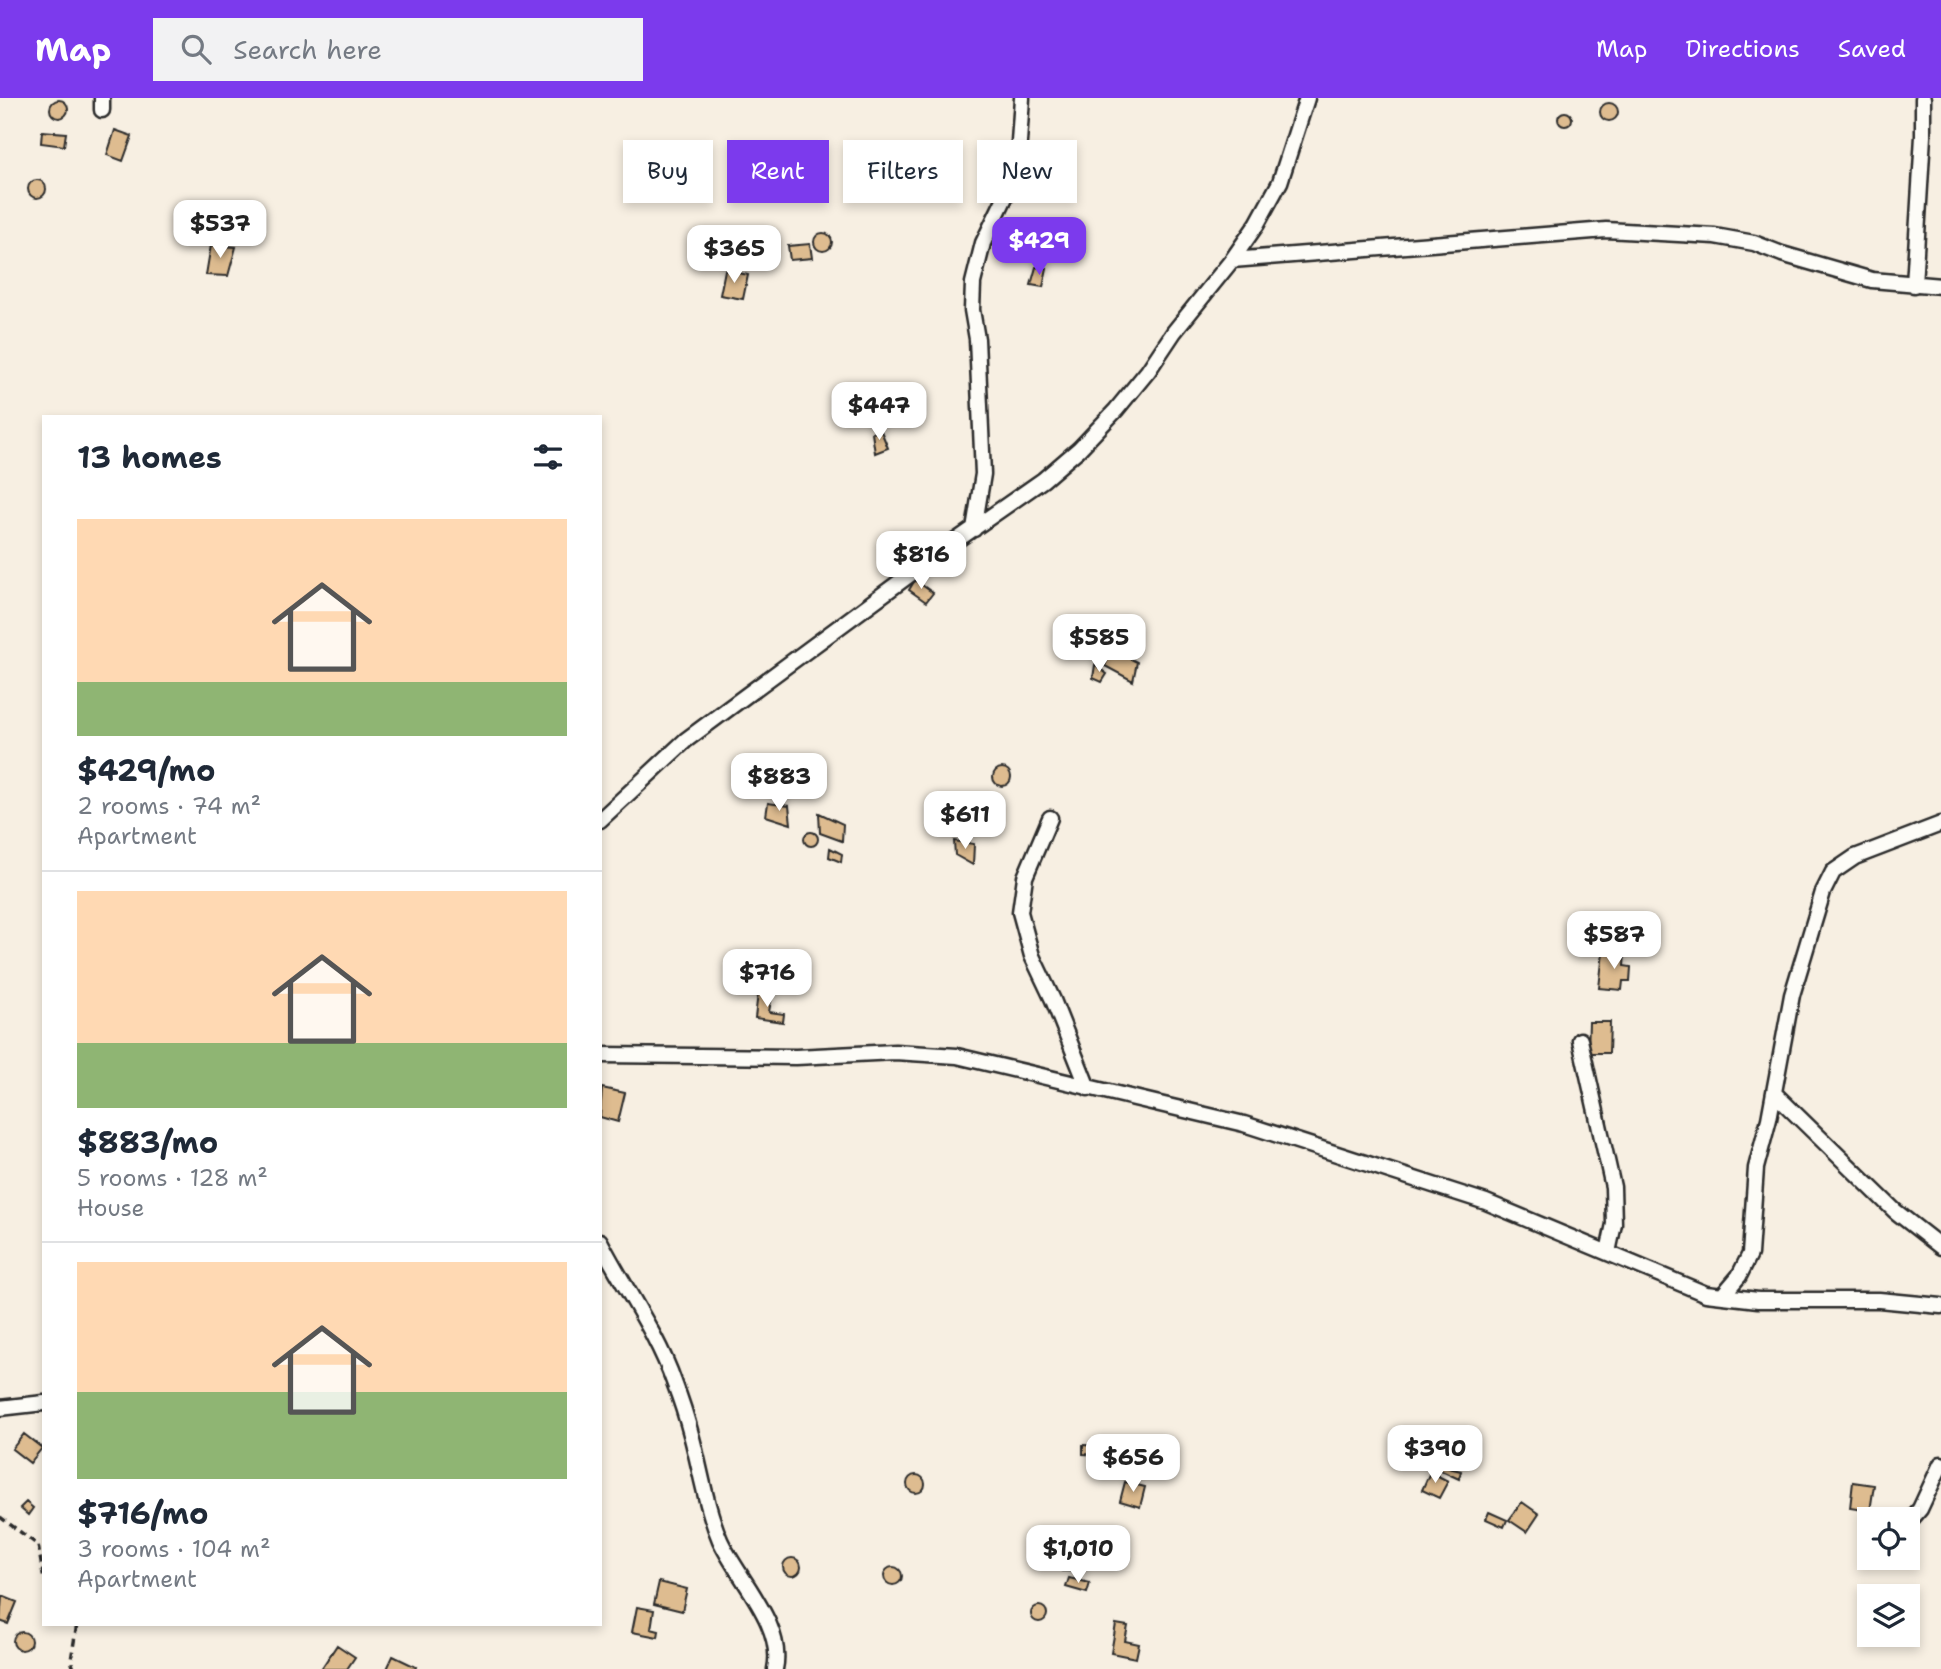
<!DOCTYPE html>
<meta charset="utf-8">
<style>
:root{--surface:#fff;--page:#f2f2f3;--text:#1f2937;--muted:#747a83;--line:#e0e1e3;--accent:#7c3aed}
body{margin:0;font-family:"Shantell Sans",sans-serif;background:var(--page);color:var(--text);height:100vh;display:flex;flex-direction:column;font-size:26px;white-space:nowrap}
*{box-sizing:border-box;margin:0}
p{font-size:23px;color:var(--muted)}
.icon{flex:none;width:38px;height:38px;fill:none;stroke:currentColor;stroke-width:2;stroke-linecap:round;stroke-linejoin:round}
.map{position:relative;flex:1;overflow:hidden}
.details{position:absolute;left:42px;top:317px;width:560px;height:1211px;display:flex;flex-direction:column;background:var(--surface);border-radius:0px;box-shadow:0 4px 10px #0003}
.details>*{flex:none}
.guide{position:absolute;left:623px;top:42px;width:665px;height:63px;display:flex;gap:14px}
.tools{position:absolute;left:1857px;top:1409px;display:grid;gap:14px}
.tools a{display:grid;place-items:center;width:63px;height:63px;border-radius:0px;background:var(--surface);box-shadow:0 4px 10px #0003;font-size:35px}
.price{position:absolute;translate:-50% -60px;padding:0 16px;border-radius:14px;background:#fff;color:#222;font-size:23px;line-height:46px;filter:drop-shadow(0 2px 4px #0008)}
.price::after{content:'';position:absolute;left:50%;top:42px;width:21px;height:16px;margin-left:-10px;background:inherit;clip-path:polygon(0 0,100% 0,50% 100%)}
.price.on{background:var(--accent);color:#fff}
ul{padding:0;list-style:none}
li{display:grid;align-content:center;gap:14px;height:371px;padding:0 35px}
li+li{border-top:2px solid var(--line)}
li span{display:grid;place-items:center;height:217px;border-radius:0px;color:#555}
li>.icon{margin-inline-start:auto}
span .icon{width:126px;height:126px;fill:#fffc;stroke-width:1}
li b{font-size:30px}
h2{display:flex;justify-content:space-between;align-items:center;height:84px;padding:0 35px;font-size:30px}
.tag{padding:0 24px;border-radius:0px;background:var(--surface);box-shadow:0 4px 10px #0003;font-size:24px;line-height:63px}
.tag.on{background:var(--accent);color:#fff}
header{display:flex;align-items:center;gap:42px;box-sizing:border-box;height:98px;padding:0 35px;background:var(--accent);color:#fff}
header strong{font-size:33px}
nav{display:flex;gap:38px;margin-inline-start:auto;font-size:24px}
.search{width:490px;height:63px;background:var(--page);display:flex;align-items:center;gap:18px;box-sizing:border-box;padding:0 24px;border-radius:0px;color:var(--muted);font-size:26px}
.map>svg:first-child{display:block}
.building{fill:#debc90;stroke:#2b2b2b;stroke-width:2}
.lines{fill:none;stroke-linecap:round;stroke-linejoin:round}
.street-casing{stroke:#2b2b2b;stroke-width:19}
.path{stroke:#2b2b2b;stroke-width:3.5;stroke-dasharray:7 5;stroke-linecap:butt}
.street{stroke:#fdfcf7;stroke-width:14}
</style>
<header>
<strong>Map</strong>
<div class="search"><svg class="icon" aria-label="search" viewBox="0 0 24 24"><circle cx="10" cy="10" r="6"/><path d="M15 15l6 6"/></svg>Search here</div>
<nav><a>Map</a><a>Directions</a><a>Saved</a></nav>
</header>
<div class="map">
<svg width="1941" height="1571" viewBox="0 0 1941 1571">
<rect width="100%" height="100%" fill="#f7efe2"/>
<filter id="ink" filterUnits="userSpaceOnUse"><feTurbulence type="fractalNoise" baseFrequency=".0143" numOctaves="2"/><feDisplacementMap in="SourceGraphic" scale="14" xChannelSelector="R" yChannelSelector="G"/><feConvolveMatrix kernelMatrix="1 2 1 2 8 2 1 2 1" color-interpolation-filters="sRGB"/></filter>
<g filter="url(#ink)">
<path class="building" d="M50 11a9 9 0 1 1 18 0a9 9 0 1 1-18 0Z
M1600 14a9 9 0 1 1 18 0a9 9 0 1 1-18 0Z
M1558 21a7 7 0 1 1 14 0a7 7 0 1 1-14 0Z
M115 32 132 38 123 63 107 57Z
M42 33 66 35 64 48 41 45Z
M28 91a9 9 0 1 1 18 0a9 9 0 1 1-18 0Z
M814 144a9 9 0 1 1 18 0a9 9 0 1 1-18 0Z
M810 146 812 160 790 162 788 148Z
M211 147 236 149 228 178 206 177Z
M1054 148 1075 150V162L1053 160Z
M1036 169 1047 170 1043 189 1031 187Z
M725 172 748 177 743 201 720 197Z
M881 333 888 350 875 355 872 335Z
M915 482 933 495 926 504 909 492Z
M1111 551 1137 564 1133 583 1105 568Z
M1095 567 1107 576 1102 584 1093 580Z
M993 679a9 9 0 1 1 18 0a9 9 0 1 1-18 0Z
M768 705 789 708 791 726 766 718Z
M819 715 843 726 842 743 820 735Z
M804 741a7 7 0 1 1 14 0a7 7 0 1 1-14 0Z
M954 743 974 746 973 767 955 757Z
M830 750 842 756 841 764 829 759Z
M1603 854 1625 856 1624 868 1631 869 1630 883H1623L1622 892 1599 890Z
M758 895 772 897 769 914 784 916 783 924 755 920Z
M1589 924H1610L1609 955H1588Z
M602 990 625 995 618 1024 600 1019Z
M24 1336 42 1350 30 1365 12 1351Z
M1083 1347 1105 1348 1104 1357 1083 1356Z
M1438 1361 1449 1370 1461 1373 1459 1381 1433 1369Z
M1430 1374 1448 1383 1439 1400 1422 1392Z
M907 1386a9 9 0 1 1 18 0a9 9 0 1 1-18 0Z
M1125 1384 1145 1389 1140 1409 1120 1403Z
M1853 1384 1874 1387 1870 1413 1850 1410Z
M26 1404 33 1410 28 1417 20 1410Z
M1522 1404 1539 1416 1527 1434 1509 1422Z
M1489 1414 1507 1422 1504 1429 1486 1421Z
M783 1469a9 9 0 1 1 18 0a9 9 0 1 1-18 0Z
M1062 1465 1073 1466V1473H1062Z
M884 1478a9 9 0 1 1 18 0a9 9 0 1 1-18 0Z
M1069 1480 1090 1485 1087 1495 1066 1489Z
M659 1484 687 1491 682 1513 654 1506Z
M2 1498 17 1504 8 1526 0 1523Z
M1031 1516a8 8 0 1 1 16 0a8 8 0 1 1-16 0Z
M637 1509 654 1512 651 1531 659 1533 658 1539 632 1534Z
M1116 1526 1128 1528 1125 1543 1139 1546 1136 1560 1111 1555Z
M13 1543a9 9 0 1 1 18 0a9 9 0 1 1-18 0Z
M337 1547 355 1559 347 1571H321Z
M393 1558 416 1569 415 1571H387Z"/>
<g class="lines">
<g class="street-casing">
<path id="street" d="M102 12V0
M1232 162 1606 132 1715 138 1754 145 1782 156 1872 182 1941 188
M1914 187 1923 38V0
M974 431 983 376 977 241 972 212 973 185 983 145 1011 87 1019 44 1022 0
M1050 720 1025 779 1020 814 1032 858 1053 902 1088 990
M600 722 686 642 947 449 1043 382 1079 351 1116 312 1148 273 1174 234 1232 162 1257 126 1280 84 1307 0
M1580 942 1613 1089 1614 1126 1608 1154
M600 957 796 959 895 954 957 958 1244 1026 1486 1104 1706 1196 1758 1202H1879L1941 1208
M1774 995 1895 1113 1941 1149
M600 1143C624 1190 657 1235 674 1284 681 1302 687 1321 692 1340 701 1374 706 1409 720 1442 737 1480 785 1527 775 1571
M1722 1198 1739 1178 1750 1156 1756 1070 1769 1021 1792 897 1823 794 1833 774 1855 759 1941 726
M0 1310 44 1305
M1908 1425 1920 1411 1941 1366"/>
</g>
<path class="path" d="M0 1419 38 1447 44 1482
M74 1571 71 1562 77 1526"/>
<use href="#street" class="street"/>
</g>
</g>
</svg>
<div class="tools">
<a><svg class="icon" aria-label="locate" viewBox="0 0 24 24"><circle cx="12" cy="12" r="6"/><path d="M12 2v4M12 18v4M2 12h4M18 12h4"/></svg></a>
<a><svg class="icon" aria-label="layers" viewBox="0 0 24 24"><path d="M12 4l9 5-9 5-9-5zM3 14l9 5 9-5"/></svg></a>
</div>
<b class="price" style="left:220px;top:162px">$537</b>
<b class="price on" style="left:1039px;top:179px">$429</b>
<b class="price" style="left:734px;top:187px">$365</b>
<b class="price" style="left:879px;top:344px">$447</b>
<b class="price" style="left:921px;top:493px">$816</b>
<b class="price" style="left:1099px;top:576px">$585</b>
<b class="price" style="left:779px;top:715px">$883</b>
<b class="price" style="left:965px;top:753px">$611</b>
<b class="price" style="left:1614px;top:873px">$587</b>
<b class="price" style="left:767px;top:911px">$716</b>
<b class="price" style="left:1435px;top:1387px">$390</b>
<b class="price" style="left:1133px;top:1396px">$656</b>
<b class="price" style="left:1078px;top:1487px">$1,010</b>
<div class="guide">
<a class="tag">Buy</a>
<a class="tag on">Rent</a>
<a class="tag">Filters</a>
<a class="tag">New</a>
</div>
<section class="details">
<h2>13 homes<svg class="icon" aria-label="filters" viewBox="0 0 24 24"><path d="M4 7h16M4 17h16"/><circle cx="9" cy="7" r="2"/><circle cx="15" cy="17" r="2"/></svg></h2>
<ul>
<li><span style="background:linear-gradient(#ffd9b3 75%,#8fb573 0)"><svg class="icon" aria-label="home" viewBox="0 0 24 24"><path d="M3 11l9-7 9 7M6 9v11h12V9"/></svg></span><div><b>$429/mo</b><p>2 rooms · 74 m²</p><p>Apartment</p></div></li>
<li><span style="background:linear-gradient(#ffd9b3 70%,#8fb573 0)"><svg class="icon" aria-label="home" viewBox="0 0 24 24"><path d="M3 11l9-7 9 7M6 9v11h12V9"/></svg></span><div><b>$883/mo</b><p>5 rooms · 128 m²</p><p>House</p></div></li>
<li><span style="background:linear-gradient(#ffd9b3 60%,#8fb573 0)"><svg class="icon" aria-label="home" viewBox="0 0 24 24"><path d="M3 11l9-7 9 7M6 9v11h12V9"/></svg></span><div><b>$716/mo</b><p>3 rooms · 104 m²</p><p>Apartment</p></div></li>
</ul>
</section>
</div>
